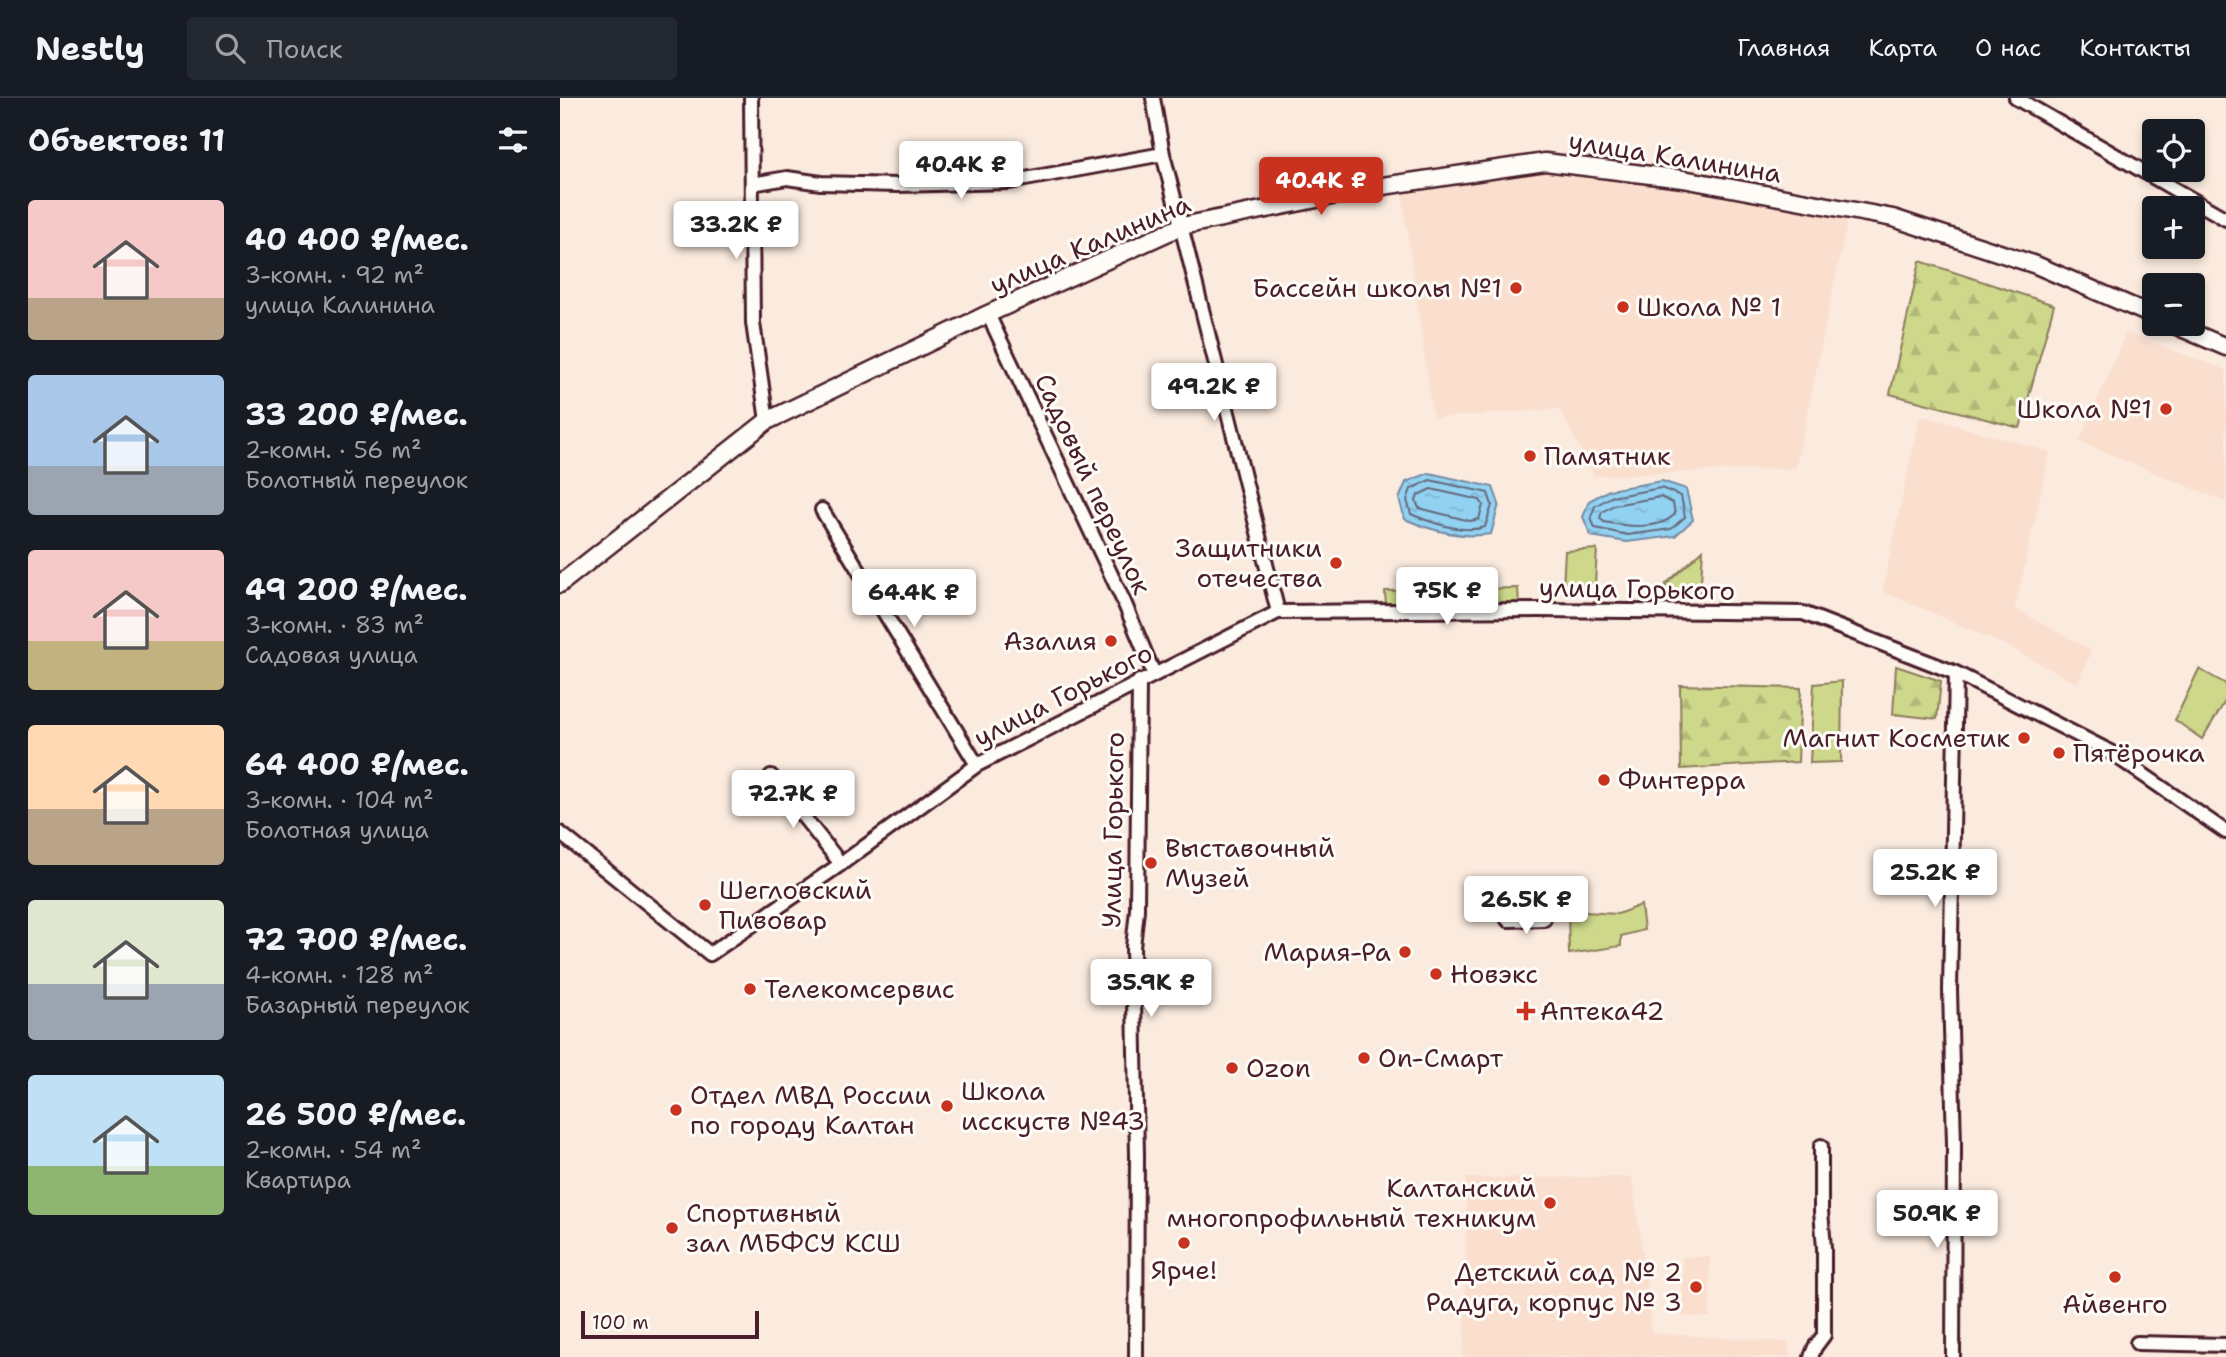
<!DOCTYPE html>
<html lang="ru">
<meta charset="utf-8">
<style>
:root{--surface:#171b24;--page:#242831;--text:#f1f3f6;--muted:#9ea1a6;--line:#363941;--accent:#c8321e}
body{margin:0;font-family:"Shantell Sans",sans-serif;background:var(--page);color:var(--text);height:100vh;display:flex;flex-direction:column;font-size:26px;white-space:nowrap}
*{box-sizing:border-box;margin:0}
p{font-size:23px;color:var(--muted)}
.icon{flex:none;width:38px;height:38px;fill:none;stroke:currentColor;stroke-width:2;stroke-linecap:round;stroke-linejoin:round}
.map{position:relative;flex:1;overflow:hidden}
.details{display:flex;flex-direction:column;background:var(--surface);width:560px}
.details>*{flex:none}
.fabs{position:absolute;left:1582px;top:21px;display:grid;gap:14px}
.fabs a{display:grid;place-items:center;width:63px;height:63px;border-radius:7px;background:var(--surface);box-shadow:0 4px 10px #0003;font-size:35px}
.scale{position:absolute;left:21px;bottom:18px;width:178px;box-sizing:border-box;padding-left:7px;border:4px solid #4a1f2b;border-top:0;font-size:19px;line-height:24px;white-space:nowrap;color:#4a1f2b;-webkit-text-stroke:5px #fdfcf7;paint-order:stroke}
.price{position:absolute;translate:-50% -60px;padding:0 16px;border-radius:7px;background:#fff;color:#222;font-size:23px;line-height:46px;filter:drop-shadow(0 2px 4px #0008)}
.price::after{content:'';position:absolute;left:50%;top:42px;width:21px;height:16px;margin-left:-10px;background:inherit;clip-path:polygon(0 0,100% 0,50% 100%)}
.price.active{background:var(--accent);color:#fff}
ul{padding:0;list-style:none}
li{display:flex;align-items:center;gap:21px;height:175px;padding:0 28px}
li span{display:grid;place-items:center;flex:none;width:196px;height:140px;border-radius:7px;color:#555}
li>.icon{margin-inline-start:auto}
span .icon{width:84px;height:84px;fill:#fffc;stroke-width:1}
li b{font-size:30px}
h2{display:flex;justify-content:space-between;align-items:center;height:84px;padding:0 28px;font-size:30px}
header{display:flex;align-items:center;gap:42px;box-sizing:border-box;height:98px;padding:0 35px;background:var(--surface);border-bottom:2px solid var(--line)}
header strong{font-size:33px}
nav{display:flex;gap:38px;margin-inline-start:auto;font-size:24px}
.search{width:490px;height:63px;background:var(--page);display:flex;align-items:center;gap:18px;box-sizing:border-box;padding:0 24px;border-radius:7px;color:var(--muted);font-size:26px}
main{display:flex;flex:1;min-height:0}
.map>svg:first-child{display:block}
.built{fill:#fadfce}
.forest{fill:url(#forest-firs);stroke:#8c7c5b;stroke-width:2}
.park{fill:#cdd88b;stroke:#8c7c5b;stroke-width:2}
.water{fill:url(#water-ripples);stroke:#758aa2;stroke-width:2}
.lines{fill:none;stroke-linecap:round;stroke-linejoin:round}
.shore{stroke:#66677b;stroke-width:2}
.street-casing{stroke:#4a1f2b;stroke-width:18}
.secondary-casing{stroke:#4a1f2b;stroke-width:21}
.street{stroke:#fdfcf7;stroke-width:12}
.secondary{stroke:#fdfcf7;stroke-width:16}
.poi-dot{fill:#c8321e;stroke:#fdfcf7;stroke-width:2.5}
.labels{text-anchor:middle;stroke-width:6;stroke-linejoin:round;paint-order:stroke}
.street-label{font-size:26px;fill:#4a1f2b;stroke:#fdfcf7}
.poi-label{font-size:26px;fill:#4a1f2b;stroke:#fdfcf7;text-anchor:start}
</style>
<header>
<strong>Nestly</strong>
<div class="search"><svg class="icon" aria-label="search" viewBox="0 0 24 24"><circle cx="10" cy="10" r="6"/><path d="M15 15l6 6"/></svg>Поиск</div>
<nav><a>Главная</a><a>Карта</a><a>О нас</a><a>Контакты</a></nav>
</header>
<main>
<section class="details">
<h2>Объектов: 11<svg class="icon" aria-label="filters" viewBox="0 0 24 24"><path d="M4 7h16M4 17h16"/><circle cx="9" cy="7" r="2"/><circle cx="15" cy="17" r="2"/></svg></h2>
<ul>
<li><span style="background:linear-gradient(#f6c9c9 70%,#b9a48a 0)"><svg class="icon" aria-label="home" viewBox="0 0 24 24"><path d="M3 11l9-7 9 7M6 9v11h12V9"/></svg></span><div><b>40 400 ₽/мес.</b><p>3-комн. · 92 m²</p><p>улица Калинина</p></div></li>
<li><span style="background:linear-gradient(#a9c7e8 65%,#9aa5b1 0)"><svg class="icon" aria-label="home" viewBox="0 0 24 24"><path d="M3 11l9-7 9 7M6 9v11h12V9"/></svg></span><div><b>33 200 ₽/мес.</b><p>2-комн. · 56 m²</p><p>Болотный переулок</p></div></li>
<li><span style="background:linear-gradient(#f6c9c9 65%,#c2b280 0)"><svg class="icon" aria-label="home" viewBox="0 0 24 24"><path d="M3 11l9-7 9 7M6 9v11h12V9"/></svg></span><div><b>49 200 ₽/мес.</b><p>3-комн. · 83 m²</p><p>Садовая улица</p></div></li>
<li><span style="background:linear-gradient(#ffd9b3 60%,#b9a48a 0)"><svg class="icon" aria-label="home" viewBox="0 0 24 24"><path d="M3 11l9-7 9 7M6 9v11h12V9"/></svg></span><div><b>64 400 ₽/мес.</b><p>3-комн. · 104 m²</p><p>Болотная улица</p></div></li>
<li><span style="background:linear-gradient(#dfe7d0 60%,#9aa5b1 0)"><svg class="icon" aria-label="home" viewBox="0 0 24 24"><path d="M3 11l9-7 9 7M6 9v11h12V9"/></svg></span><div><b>72 700 ₽/мес.</b><p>4-комн. · 128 m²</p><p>Базарный переулок</p></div></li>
<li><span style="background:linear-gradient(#bfe0f5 65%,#8fb573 0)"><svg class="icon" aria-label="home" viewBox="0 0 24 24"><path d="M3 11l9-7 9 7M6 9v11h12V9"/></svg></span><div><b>26 500 ₽/мес.</b><p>2-комн. · 54 m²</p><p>Квартира</p></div></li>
</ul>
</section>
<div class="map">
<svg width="1666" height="1259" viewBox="0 0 1666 1259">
<defs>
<pattern id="forest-firs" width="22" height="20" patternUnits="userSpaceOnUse" patternTransform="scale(1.75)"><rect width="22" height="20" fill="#cdd88b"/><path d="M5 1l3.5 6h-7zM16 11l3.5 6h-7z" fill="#b2b978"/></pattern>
<pattern id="water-ripples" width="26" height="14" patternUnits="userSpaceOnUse" patternTransform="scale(1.75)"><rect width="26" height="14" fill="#91d2f2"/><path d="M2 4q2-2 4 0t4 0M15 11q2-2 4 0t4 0" fill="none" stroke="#7fb4d0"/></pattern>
</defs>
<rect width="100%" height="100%" fill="#fbebdf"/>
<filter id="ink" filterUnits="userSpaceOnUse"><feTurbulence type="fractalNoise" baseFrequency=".0143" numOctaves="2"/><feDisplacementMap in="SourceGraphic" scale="14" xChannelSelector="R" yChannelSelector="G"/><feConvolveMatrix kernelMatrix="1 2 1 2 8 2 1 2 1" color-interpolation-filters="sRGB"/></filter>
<g filter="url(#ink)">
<path class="built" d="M1001 70 1288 120 1236 370 1034 378 999 311 873 320 842 96Z
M1566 235 1666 272V404L1519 344Z
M1360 317 1490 354 1455 511 1532 552 1517 586 1447 548 1322 493Z
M1072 1079 1091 1213V1235L1229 1244 1230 1259H901L905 1241 906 1080Z
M1122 1159H1150V1219H1123Z"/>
<path class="forest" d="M1360 163 1494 207 1460 330 1330 296Z
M1143 452 1140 499 1106 501V486Z
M958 490 959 505 826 509 825 493Z
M1336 568 1381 583 1377 621 1333 616Z
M1120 587 1241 590 1238 664 1121 671Z"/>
<path class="park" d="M1037 451 1035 486 1003 489 1005 453Z
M1639 571 1666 586V602L1642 641 1615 622Z
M1282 583 1281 664 1250 665 1254 586Z
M1081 807 1084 832 1061 838V848L1009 856 1008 813 1058 816Z"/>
<path class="water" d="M869 375 933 389 939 406 931 436C901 441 872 433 845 421L839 401 846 384Z
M1102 383 1126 391 1133 422 1115 438 1067 444 1031 438 1023 419 1029 403 1049 392Z"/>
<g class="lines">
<path class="shore" d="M870 382 928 395 932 407 925 429C903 436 872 425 851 416L847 402 851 391Z
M1101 390 1121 398 1125 419 1111 431 1068 437 1035 430 1031 419 1035 408 1051 399Z
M871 391 920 402 923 407 919 421 910 423 859 410 856 403 858 397Z
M1100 399 1113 405 1115 416C1099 433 1065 428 1044 424L1040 420 1042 414 1054 407Z"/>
<g class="street-casing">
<path id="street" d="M191 0 193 225 207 323
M593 0 603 56 718 514
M1456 0 1666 121
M192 86 227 80 261 85 337 87 449 84 603 56
M428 216 564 504 594 576
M262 412 417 667
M211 678 281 766
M0 735 150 856 281 766 417 667 718 514 979 512 1243 515 1396 575 1549 653 1666 734
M948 822 984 821
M1577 1245 1666 1247
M576 1259 577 1057 573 849 577 812 579 583
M1251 1259 1255 1249 1264 1237V1150L1261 1113V1048
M1393 1259 1394 1046 1390 892 1396 575"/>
</g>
<g class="secondary-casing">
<path id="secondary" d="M1612 226 1666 249
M0 486 207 323 428 216 622 128 816 89 985 64 1123 81 1333 120 1476 167 1594 218"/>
</g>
<use href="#street" class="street"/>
<use href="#secondary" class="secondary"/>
</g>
</g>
<g class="poi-dot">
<circle cx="956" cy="190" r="7"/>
<circle cx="1063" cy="209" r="7"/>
<circle cx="1606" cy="311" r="7"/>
<circle cx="970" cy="358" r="7"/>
<circle cx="776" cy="465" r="7"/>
<circle cx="551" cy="543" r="7"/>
<circle cx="1464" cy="640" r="7"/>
<circle cx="1499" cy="655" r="7"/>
<circle cx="1044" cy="682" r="7"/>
<circle cx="591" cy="765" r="7"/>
<circle cx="145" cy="807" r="7"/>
<circle cx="845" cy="854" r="7"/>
<circle cx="876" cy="876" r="7"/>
<circle cx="190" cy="891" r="7"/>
<path d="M962.5 902.5h7v7h7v7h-7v7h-7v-7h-7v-7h7z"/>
<circle cx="804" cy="960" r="7"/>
<circle cx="672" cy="970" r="7"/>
<circle cx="387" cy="1008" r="7"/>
<circle cx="116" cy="1012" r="7"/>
<circle cx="990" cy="1105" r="7"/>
<circle cx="112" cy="1130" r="7"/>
<circle cx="624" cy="1145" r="7"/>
<circle cx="1555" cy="1179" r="7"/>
<circle cx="1136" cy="1189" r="7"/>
</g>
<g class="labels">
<g class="street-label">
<text transform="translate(1115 59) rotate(9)" y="9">улица Калинина</text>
<text transform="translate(530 146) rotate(-23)" y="9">улица Калинина</text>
<text transform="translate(533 386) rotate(65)" y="9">Садовый переулок</text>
<text transform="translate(1077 491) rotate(1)" y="9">улица Горького</text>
<text transform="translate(503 597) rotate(-27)" y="9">улица Горького</text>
<text transform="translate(553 732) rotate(-89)" y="9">Улица Горького</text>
</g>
<g class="poi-label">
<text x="942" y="199" text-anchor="end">Бассейн школы №1</text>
<text x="1077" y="218">Школа № 1</text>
<text x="1592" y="320" text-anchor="end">Школа №1</text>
<text x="984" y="367">Памятник</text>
<text x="762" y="459" text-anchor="end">Защитники<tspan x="762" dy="30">отечества</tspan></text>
<text x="537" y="552" text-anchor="end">Азалия</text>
<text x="1450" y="649" text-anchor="end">Магнит Косметик</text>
<text x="1513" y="664">Пятёрочка</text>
<text x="1058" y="691">Финтерра</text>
<text x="605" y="759">Выставочный<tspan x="605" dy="30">Музей</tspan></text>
<text x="159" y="801">Шегловский<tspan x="159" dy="30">Пивовар</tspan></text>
<text x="831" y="863" text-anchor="end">Мария-Ра</text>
<text x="890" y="885">Новэкс</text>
<text x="204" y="900">Телекомсервис</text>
<text x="980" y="922">Аптека42</text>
<text x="818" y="969">On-Смарт</text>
<text x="686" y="979">Ozon</text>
<text x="401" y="1002">Школа<tspan x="401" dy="30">исскуств №43</tspan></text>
<text x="130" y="1006">Отдел МВД России<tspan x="130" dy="30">по городу Калтан</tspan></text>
<text x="976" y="1099" text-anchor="end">Калтанский<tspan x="976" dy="30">многопрофильный техникум</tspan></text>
<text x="126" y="1124">Спортивный<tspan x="126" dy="30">зал МБФСУ КСШ</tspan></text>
<text x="624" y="1181" text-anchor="middle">Ярче!</text>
<text x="1122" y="1183" text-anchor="end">Детский сад № 2<tspan x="1122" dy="30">Радуга, корпус № 3</tspan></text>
<text x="1555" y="1215" text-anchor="middle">Айвенго</text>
</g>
</g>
</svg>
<div class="fabs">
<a><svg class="icon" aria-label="locate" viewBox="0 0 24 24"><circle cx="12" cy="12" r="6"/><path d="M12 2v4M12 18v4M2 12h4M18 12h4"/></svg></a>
<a>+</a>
<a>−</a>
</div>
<div class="scale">100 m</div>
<b class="price" style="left:401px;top:103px">40.4K ₽</b>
<b class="price active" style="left:761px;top:119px">40.4K ₽</b>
<b class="price" style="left:176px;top:163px">33.2K ₽</b>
<b class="price" style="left:654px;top:325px">49.2K ₽</b>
<b class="price" style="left:887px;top:529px">75K ₽</b>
<b class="price" style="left:354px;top:531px">64.4K ₽</b>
<b class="price" style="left:233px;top:732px">72.7K ₽</b>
<b class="price" style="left:1375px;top:811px">25.2K ₽</b>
<b class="price" style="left:966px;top:838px">26.5K ₽</b>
<b class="price" style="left:591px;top:921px">35.9K ₽</b>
<b class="price" style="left:1377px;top:1152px">50.9K ₽</b>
</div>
</main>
